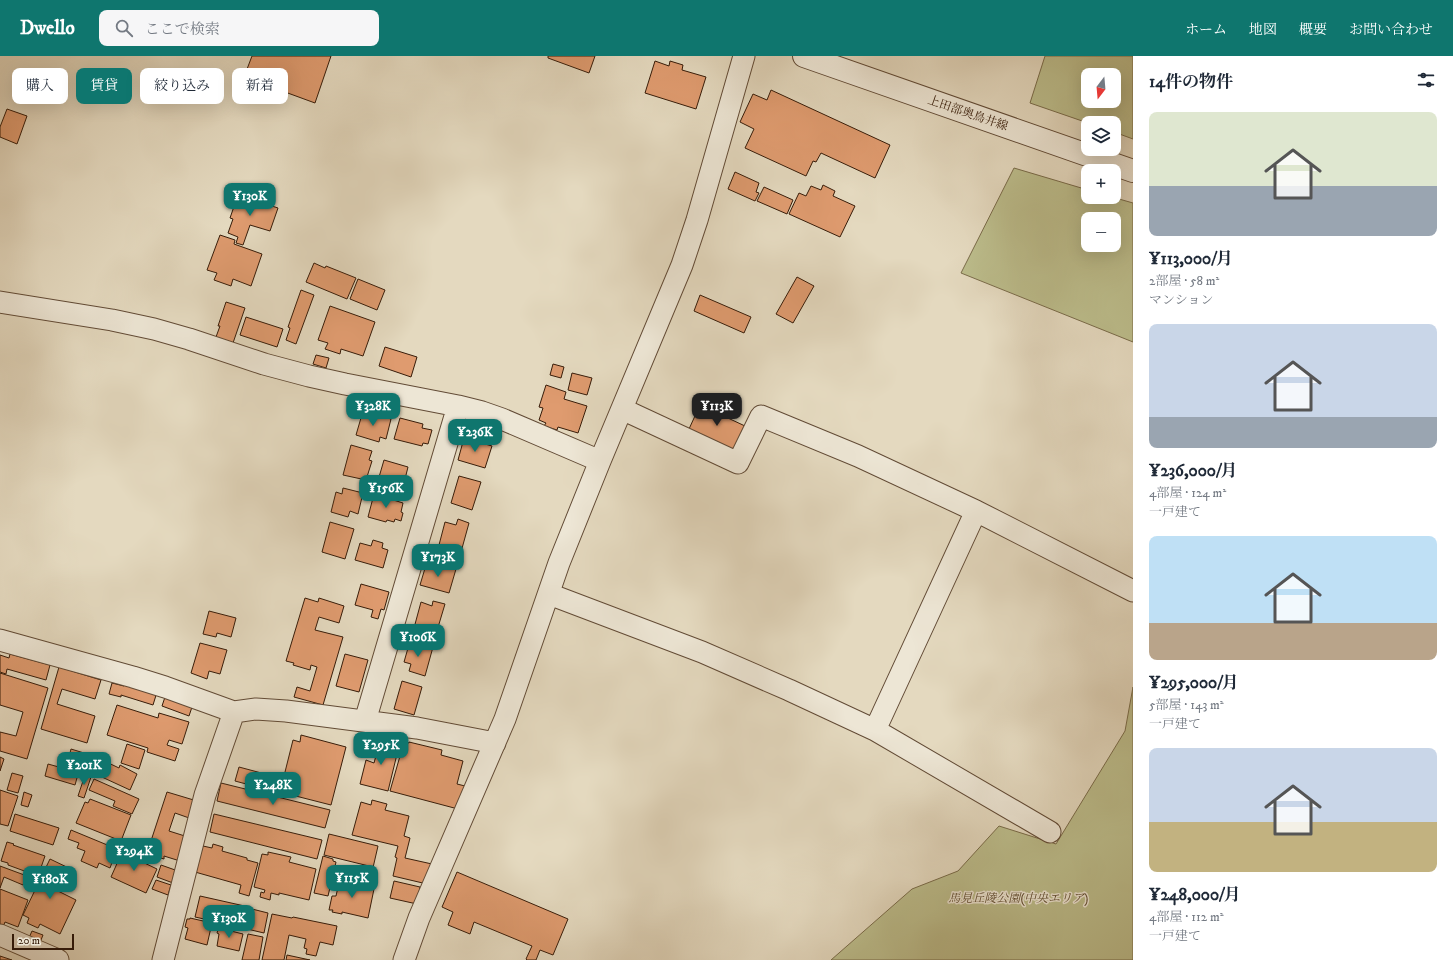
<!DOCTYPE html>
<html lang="ja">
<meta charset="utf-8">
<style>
:root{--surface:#fff;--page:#f6f6f7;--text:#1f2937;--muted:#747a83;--accent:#0f766e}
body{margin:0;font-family:"IM FELL DW Pica","Noto Serif JP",serif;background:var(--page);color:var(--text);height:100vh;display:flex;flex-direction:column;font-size:15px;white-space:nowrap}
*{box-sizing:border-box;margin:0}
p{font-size:13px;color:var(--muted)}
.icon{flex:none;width:22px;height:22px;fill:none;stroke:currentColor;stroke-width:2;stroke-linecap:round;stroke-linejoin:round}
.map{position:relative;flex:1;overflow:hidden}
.side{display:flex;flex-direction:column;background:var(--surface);width:320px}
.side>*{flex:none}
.hud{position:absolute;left:12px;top:12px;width:380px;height:36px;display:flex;gap:8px}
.needle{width:26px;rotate:196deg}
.controls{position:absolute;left:1081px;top:12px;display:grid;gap:8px}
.controls a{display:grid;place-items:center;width:40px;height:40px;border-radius:8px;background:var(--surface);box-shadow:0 4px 16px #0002;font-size:20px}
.scale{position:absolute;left:12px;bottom:10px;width:62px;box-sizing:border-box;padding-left:4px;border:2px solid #371c09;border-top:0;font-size:11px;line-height:14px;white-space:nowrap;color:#371c09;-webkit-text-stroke:3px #ede6d5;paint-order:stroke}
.price{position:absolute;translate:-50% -34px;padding:0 9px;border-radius:8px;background:var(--accent);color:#fff;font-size:13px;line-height:26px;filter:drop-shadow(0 1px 2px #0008)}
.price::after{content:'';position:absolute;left:50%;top:24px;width:12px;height:9px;margin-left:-6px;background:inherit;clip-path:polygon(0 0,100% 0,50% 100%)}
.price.current{background:#222;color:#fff}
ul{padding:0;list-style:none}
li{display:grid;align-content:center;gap:8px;height:212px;padding:0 16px}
li span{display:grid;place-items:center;height:124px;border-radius:8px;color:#555}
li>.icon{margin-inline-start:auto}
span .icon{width:72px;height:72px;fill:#fffc;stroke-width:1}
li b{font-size:17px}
h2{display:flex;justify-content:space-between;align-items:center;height:48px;padding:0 16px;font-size:17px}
.pill{padding:0 14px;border-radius:8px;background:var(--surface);box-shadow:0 4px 16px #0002;font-size:14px;line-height:36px}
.pill.current{background:var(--accent);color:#fff}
header{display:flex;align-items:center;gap:24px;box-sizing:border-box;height:56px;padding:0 20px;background:var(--accent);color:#fff}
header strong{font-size:19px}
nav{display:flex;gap:22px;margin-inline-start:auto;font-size:14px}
.search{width:280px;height:36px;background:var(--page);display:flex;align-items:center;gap:10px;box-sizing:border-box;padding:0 14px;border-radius:8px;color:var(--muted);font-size:15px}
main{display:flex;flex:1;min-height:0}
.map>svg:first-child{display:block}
.green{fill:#bcbd8c;stroke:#7a6c4a;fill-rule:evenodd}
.building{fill:#df9b6f;stroke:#371c09}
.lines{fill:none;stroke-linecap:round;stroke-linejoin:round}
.minor-casing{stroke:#624b36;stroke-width:23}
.tertiary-casing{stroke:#624b36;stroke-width:24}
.minor{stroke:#ede6d5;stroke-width:21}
.tertiary{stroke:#ede6d5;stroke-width:22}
.labels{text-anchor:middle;stroke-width:3;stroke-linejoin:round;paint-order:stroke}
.street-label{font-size:12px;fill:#371c09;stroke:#ede6d5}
.park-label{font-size:12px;font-style:italic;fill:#5f4c30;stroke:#ede6d5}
</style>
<header>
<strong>Dwello</strong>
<div class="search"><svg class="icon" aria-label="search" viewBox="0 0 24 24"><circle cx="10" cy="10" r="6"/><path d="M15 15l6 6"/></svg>ここで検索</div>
<nav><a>ホーム</a><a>地図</a><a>概要</a><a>お問い合わせ</a></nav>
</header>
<main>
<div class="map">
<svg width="1133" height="904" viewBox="0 0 1133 904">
<rect width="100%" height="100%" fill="#e4d9bf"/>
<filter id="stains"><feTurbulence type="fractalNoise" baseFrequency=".005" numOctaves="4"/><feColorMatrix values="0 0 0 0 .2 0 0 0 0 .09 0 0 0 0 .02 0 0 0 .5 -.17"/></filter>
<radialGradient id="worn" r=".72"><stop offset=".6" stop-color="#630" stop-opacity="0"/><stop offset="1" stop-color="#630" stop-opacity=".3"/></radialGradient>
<path class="green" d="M1045 0H1133V83L1114 76V67H1088L1030 47ZM1088 19H1114V45H1088Z
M1014 112 1088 134V141H1112L1133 147V286L961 217ZM1088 163H1114V189H1088Z
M1133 631V904H831L912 833 958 815 999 770 1056 788 1125 675Z"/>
<path class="building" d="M252 0H331L315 47 244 21Z
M548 0H595L589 17 548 2Z
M655 5 669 10 670 5 683 9 682 14 706 21 696 53 645 37Z
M771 34 890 89 875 122 821 97 816 106 813 105 806 120 745 92 754 73 740 66 753 38 767 44Z
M7 53 27 60 17 88 0 81V71Z
M735 116 759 127 756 136 759 137 755 145 728 133Z
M823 129 835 135 833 140 855 150 840 181 789 158 799 137 806 140 811 130 821 134Z
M764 131 793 144 787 158 757 145Z
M238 139 278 152 270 175 250 169 243 189 236 187 238 181 228 177 233 163 230 162Z
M220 179 235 184 234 188 262 198 251 230 233 223 231 230 214 224 217 217 207 214Z
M314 207 325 212 326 210 356 222 347 243 306 226Z
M797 221 814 230 793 267 776 258Z
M358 223 385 234 377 254 350 243Z
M301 234 314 239 296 288 286 284 290 272 288 271Z
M700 239 751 261 744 277 694 255Z
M226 246 245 252 233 287 216 281 220 270H218Z
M330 250 375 266 363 300 341 293 340 298 325 293 328 287 318 284Z
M246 261 283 273 277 291 240 279Z
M385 291 417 301 411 321 379 310Z
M316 299 329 302 326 312 313 308Z
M553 308 564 311 561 322 550 319Z
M572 317 592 322 587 339 568 334Z
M546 329 566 336 564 343 587 350 578 377 558 371 557 374 544 370 546 367 539 364 543 352 539 351Z
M700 349 745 370 733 394 689 373Z
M363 355 391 363 386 383 380 381 379 386 356 379Z
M400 362 423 368 422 372 432 374 428 388 423 387 422 390 394 383Z
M464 382 492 390 485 412 458 404Z
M351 389 372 395 369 404 372 405 366 424 343 419Z
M384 404 408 411 402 435 377 428Z
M459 420 481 426 472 454 451 447Z
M343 432 363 437 358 458 350 455 348 461 331 456 336 436 342 438Z
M374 438 403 447 401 456 403 457 401 465 395 463 394 466 387 464 386 466 368 461Z
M458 463 469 467 461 496 439 489 445 466 456 469Z
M330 466 354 473 345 503 322 496Z
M373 484 383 487 382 492 388 494 383 512 355 504 360 487 371 490Z
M434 507 456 513 449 537 420 529 426 509 433 511Z
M361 528 389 536 384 554 381 553 378 563 371 561 373 554 355 549Z
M305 542 318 546 319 542 344 550 339 567 319 561 315 574 343 581 323 649 294 641 297 631 310 635 317 611 311 609 310 614 293 609 294 607 286 605Z
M433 545 445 548 436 578 414 572 421 546 432 550Z
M209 555 236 562 231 581 217 577 216 581 203 578Z
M410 585 433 591 425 620 409 615 411 608 404 606Z
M200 587 227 594 220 618 209 615 207 623 191 617Z
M10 598 50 609 46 624 7 613 6 618 0 616V599L9 602Z
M345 598 368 604 359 636 336 630Z
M59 611 101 624 95 643 62 633 57 648 95 660 87 687 41 673Z
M0 617 48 632 27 703 0 695V676L16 680 23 656 0 649Z
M402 625 422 631 414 659 394 653Z
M112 627 124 630 125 627 157 636 153 649 121 639V641L109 638Z
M165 641 192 651 189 660 162 650Z
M117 649 158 662 159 657 189 666 182 688 169 684 167 689 179 693 175 705 147 696 148 692 107 679Z
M301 679 346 691 331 749 280 736 293 684 300 686Z
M381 681 400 686 388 735 360 728 366 704 374 707Z
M404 686 409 687V686L442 694 441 699 463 705 457 728 465 730 458 753 390 735Z
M127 688 145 694 139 713 121 707Z
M71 693 84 697 75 729 45 720 48 708 66 713Z
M0 701 4 703 0 715Z
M98 702 119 712 120 709 137 718 130 734 91 716Z
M239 711 280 722 276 736 235 725Z
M12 717 23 720 18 737 7 734Z
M85 719 91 721 84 742 78 740Z
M94 723 139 743 132 758 113 750 115 745 89 734Z
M221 727 330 754 325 772 217 745Z
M0 734 18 740 8 770 0 768Z
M24 736 32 739 28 751 21 749Z
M167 736 197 745 192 763 175 757 169 775 188 781 180 805 164 800V803L154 800 156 796 148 794Z
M90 743 131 759 121 785 76 767 85 746 88 747Z
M372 744 387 748 385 754 409 760 404 780 410 782 405 802 432 808 427 828 393 820 397 802 395 801 398 790 352 779 361 746 371 749Z
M15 758 59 772 53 789 10 775Z
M214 758 322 784 317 803 210 776Z
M71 774 117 793 110 812 99 807 97 812 81 805 85 795 77 792 79 787 68 783Z
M329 778 378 790 372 816 368 815 369 810 324 799Z
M7 786 14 788 13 789 45 800 38 820 8 809V807L1 805Z
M213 788 223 791 222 795 247 802V804L258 807 249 840 239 837 241 829 195 816 203 790 212 792Z
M123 794 138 800 136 803 157 813 146 837 111 821Z
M268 796 291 801 289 806 316 813 309 844 279 837V839L271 837 270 844 260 841 261 836 264 837 265 834 254 831 262 798 268 799Z
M323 800 333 803V805L336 806 328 840 314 837Z
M50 803 75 815 73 820 64 817 56 834 76 844 60 878 40 868 38 872 27 867 29 862 23 859Z
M161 809 178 815 173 827 157 821Z
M0 810 27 820 23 829 4 821 0 832Z
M457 816 568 863 553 899 540 894 536 904H527L526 903 532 890 474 866 470 878 448 869 453 856 442 851Z
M340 822 352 825 351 828 374 833 368 862 342 856V858L332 856 333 854H329L332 840H336Z
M156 824 171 829 168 839 152 833Z
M394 825 420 831 417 848 390 842Z
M0 833 28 844 18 871 5 866 3 871 0 869Z
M200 840 249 851 245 872 195 861Z
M252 853 268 857 264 877 247 873Z
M272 858 292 862 293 861 337 870 333 889 320 886 316 900 306 898 307 893 304 892 306 883 289 879 284 904H262Z
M190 862 212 867 207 889 185 883 188 872 185 871 187 863H190Z
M219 870 231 872V875L243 878 239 895 217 890 219 878 217 877Z
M32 875 43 879 39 889 28 884Z
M248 878 263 881 259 904H242Z
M287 899 310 904H286Z
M0 900 12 904H0Z"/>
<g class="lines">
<g class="minor-casing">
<path id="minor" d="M0 246 112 264 154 273 189 283 264 308 309 320 345 328 458 350 482 356 502 363 600 405
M622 353 738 407 761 360 858 400 976 455 1133 535
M549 538 702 596 789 634 875 674 1050 776
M0 584 133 621 165 631 234 656 256 653 286 655 417 672 495 687
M365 665 458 350
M875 674 976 455
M0 879 58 904
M163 904 205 739 234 656
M404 904 419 862 505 663 559 507 600 405 682 209 697 164 744 0"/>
</g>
<g class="tertiary-casing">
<path id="tertiary" d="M804 0 1133 115"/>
</g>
<use href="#minor" class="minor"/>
<use href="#tertiary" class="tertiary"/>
</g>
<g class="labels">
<g class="street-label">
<text transform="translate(968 57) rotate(19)" y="4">上田部奥鳥井線</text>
</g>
<g class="park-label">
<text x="1018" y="846">馬見丘陵公園(中央エリア)</text>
</g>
</g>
<rect width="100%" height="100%" filter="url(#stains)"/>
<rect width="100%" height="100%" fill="url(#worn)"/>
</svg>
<div class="controls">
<a><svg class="needle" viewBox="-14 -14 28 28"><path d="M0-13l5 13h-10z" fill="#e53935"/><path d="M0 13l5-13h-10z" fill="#747a83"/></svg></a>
<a><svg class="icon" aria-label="layers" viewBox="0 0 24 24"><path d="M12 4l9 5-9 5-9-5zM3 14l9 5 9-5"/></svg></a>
<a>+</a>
<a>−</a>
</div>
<div class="scale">20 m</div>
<b class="price" style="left:250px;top:161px">¥130K</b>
<b class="price" style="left:373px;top:371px">¥328K</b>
<b class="price current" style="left:717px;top:371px">¥113K</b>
<b class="price" style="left:475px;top:397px">¥236K</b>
<b class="price" style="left:386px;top:453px">¥156K</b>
<b class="price" style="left:438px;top:522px">¥173K</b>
<b class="price" style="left:418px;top:602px">¥106K</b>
<b class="price" style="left:381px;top:710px">¥295K</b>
<b class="price" style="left:84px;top:730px">¥201K</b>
<b class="price" style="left:273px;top:750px">¥248K</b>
<b class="price" style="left:134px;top:816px">¥294K</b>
<b class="price" style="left:352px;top:843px">¥115K</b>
<b class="price" style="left:50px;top:844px">¥180K</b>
<b class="price" style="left:229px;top:883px">¥130K</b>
<div class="hud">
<a class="pill">購入</a>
<a class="pill current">賃貸</a>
<a class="pill">絞り込み</a>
<a class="pill">新着</a>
</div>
</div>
<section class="side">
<h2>14件の物件<svg class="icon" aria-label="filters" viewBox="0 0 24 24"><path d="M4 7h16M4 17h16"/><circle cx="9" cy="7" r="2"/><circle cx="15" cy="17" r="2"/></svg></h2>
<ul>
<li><span style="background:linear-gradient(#dfe7d0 60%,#9aa5b1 0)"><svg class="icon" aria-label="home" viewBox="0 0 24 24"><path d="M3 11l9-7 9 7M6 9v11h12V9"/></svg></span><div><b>¥113,000/月</b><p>2部屋 · 58 m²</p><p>マンション</p></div></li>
<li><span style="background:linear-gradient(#c9d6e8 75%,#9aa5b1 0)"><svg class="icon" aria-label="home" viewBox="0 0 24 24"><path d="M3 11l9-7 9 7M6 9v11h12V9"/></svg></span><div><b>¥236,000/月</b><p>4部屋 · 124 m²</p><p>一戸建て</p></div></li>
<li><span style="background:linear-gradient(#bfe0f5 70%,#b9a48a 0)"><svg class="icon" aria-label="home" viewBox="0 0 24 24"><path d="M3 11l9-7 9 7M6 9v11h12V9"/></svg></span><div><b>¥295,000/月</b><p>5部屋 · 143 m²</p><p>一戸建て</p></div></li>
<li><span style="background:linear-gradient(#c9d6e8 60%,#c2b280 0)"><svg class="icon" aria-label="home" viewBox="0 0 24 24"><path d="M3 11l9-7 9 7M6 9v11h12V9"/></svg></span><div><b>¥248,000/月</b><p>4部屋 · 112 m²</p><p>一戸建て</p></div></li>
</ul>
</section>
</main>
